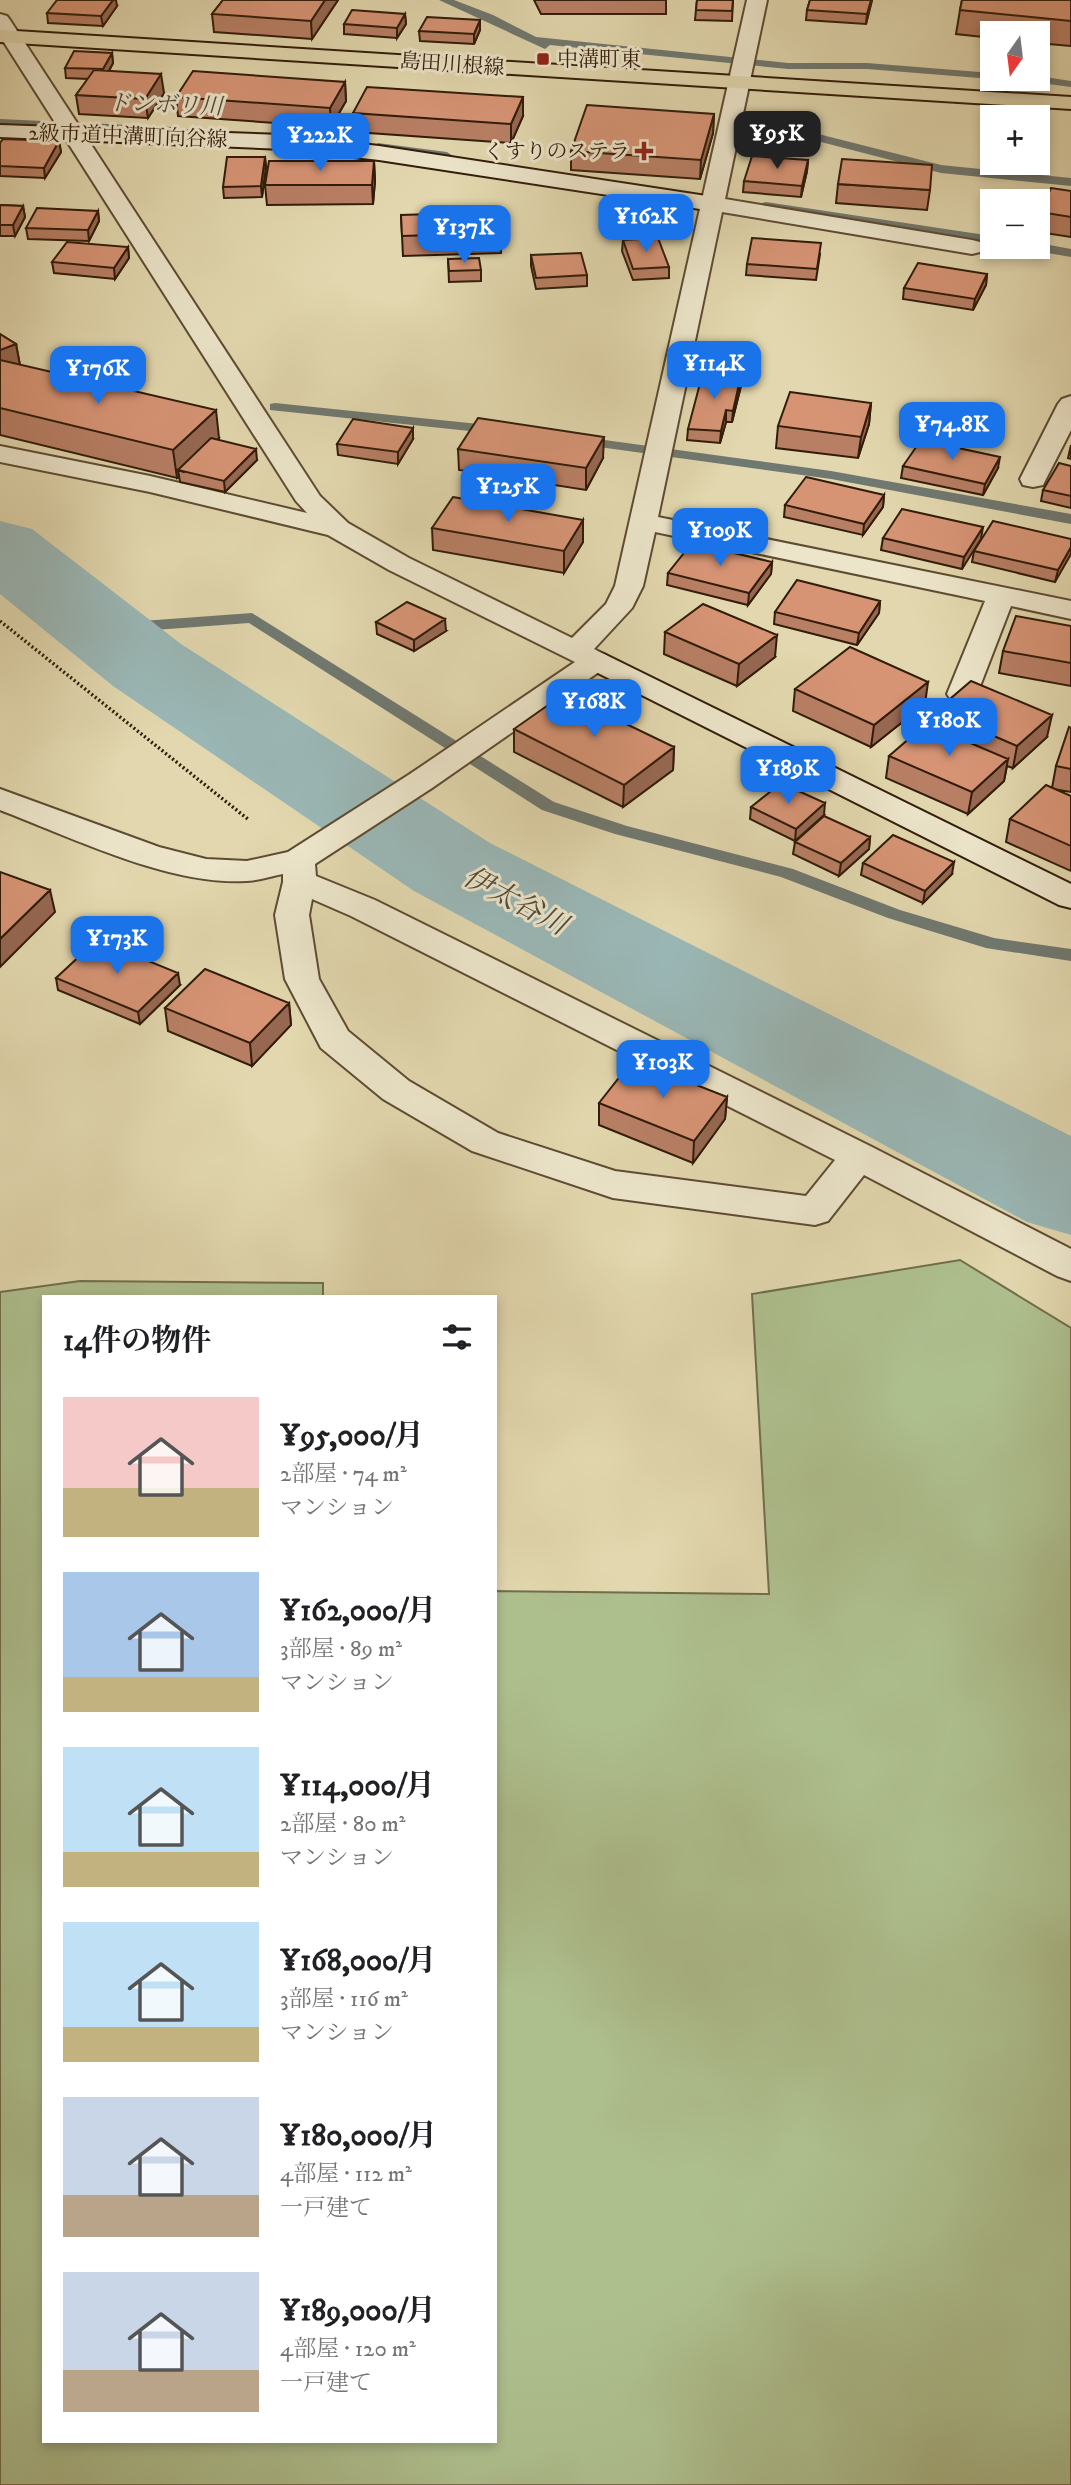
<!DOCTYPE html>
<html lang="ja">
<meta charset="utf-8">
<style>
:root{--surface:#fff;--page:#f6f6f6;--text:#202124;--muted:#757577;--accent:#1a73e8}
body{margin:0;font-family:"IM FELL DW Pica","Noto Serif JP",serif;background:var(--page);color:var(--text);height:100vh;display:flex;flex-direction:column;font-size:26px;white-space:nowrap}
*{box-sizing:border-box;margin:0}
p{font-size:23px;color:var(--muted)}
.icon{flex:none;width:38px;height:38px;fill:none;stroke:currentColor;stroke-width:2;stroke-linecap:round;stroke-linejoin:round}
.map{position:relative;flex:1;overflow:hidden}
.details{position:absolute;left:42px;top:1295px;width:455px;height:1148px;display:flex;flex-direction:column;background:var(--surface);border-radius:0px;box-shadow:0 4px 10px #0003}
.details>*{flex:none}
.needle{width:46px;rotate:194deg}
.fabs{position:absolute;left:980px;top:21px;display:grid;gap:14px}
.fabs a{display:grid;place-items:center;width:70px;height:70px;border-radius:0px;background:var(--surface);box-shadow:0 4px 10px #0003;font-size:35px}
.price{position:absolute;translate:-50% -60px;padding:0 16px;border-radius:14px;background:var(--accent);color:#fff;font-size:23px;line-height:46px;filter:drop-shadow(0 2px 4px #0008)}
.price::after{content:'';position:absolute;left:50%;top:42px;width:21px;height:16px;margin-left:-10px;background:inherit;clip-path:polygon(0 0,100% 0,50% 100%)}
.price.active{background:#222;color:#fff}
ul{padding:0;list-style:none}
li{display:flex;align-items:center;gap:21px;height:175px;padding:0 21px}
li span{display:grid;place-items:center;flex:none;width:196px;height:140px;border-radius:0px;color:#555}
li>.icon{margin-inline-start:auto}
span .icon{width:84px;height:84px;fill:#fffc;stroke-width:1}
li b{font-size:30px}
h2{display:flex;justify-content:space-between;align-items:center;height:84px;padding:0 21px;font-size:30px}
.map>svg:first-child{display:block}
.green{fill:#aebf8e;stroke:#706e4c;stroke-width:2}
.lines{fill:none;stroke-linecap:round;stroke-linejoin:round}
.stream{fill:#707971;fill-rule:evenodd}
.river{fill:#9ab7b6;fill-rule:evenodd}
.street-casing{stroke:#5e4c32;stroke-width:4}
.secondary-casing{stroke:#321d09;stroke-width:4}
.primary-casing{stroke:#321d09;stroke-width:4}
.path{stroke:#321d09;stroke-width:3.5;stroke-dasharray:2 2.5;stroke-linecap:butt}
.street{fill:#ece5ca;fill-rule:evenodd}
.secondary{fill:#ece5ca;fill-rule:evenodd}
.primary{fill:#e2d7ae;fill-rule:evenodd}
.wall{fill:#b87f65;stroke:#321d09;stroke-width:2}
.shaded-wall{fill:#966852;stroke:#321d09;stroke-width:2}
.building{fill:#d69475;stroke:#321d09;stroke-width:2}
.poi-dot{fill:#8f2418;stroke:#ece5ca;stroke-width:2.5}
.labels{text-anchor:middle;stroke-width:6;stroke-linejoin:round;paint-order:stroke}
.far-poi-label{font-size:21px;fill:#321d09;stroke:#ece5ca;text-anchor:start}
.far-street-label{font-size:21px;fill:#321d09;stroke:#ece5ca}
.far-water-label{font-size:23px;font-style:italic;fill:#514b3d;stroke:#ece5ca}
.water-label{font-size:28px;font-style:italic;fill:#514b3d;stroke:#ece5ca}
</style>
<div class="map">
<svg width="1071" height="2485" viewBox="0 0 1071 2485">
<rect width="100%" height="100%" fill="#e2d7ae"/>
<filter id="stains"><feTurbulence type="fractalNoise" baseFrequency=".00286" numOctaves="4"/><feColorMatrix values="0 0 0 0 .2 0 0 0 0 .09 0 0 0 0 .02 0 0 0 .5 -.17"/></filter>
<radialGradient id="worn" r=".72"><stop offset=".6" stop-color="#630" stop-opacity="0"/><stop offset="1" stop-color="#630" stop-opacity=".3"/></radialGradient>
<path class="green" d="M960 1260 1071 1328V2485H0V1292L80 1281 323 1283V1297H44V2441H495V1591L769 1594 752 1294Z"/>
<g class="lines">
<path class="stream" d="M439 0H454L493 15 536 37 788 63H867L992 73V79H995H992L867 69H788L550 45 545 49Z
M1038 76 1071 81V87L1033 82 1027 79H1038Z
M751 117 941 165 1071 178V186L941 173 747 123 745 121Z
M0 119 172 127 178 131 172 135 0 127Z
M378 143 447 152 453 156 447 160 374 150 372 147Z
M766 202 992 236V244L762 209V203Z
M1038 243 1071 249V257L1036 251 1030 247H1038Z
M275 403 498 426 505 430 498 434 270 410V404Z
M575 436 831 471 1071 514V524L831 479 570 443 568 440 570 437Z
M252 613 554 802 627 826 793 869 900 910 994 938 1071 949V961L986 948 888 918 781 877 615 834 542 810 249 623 101 634 93 629 101 624Z"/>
<path class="river" d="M0 521 32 529 181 644 490 843 1071 1136V1235L1027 1222 414 891 113 686 0 594Z"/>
<g class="street-casing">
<path id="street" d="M747 0H767L725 199 972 240 980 242 984 247 980 252 972 254 722 212 658 517 1071 601V619L1011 606 977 694 973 700 962 703 951 700 947 694 985 601 655 532 643 586 632 608 594 649 606 655 611 661 606 667 432 788 315 864 316 876 375 900 872 1147 1071 1249V1281L1057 1276 864 1175 828 1221 815 1225 613 1198 472 1151 383 1099 321 1048 285 979 275 915 283 882V874C271 876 258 881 246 881 170 886 71 837 0 810V789L159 847 206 859 247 861 288 852 410 774 575 662 389 570 328 535 150 492 0 462V446L150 476 307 513 296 501 0 36V14L7 16 10 20 320 496 348 523 409 558 572 638 606 604 615 586ZM312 899 351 916 835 1160 806 1196 615 1171 498 1133 409 1081 348 1031 319 979 309 915Z
M1071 396V430L1046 479 1043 485 1033 487 1023 485 1020 479 1058 404 1062 399Z"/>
</g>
<g class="secondary-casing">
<path id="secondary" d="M0 125 284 135 379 146 713 197 721 199 724 204 721 209 713 211 379 160 284 149 0 137Z
M596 652 606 655 1071 884V908L1059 905 586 667 581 661 586 655Z"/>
</g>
<g class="primary-casing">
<path id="primary" d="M0 30 1071 97V109L0 42Z"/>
</g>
<path class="path" d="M0 621 249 820"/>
<use href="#street" class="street"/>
<use href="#secondary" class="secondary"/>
<use href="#primary" class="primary"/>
</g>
<path class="wall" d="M223 0H338L312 39 214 32 212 14Z
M534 0H666V14H541Z
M697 0H733L732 21 695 20Z
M810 0H872L866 24 806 20 807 10Z
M962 0H1071V46L1038 43V33H992V38L956 34 960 10Z
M117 6 103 26 48 23 47 13Z
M405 14 406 24 397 38 344 34V24Z
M480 20V30L474 44 420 41 419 31Z
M112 53 113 63 109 71 164 93 148 118 79 114 76 95 88 79 66 78 65 68Z
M345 82 346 101 331 127 178 116 176 97Z
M353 113 523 116 511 143 355 132Z
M714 114 713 133 700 179 571 170V151Z
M59 141 61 152 45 178 0 176V143Z
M265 157 266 167 262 197 224 198 223 187Z
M808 160 807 171 801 197 743 192 744 181Z
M374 161 375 181 373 204 267 205 265 185Z
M838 184 930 190 927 210 836 203Z
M1071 191V237L1038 232 1040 212Z
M0 205 23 206 25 217 15 236H0Z
M98 211 99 221 89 241 28 239 26 228Z
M401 215 501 233V253L403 256Z
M623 240 669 267V278L633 280 622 251Z
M128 247 129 258 115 279 54 273 52 262Z
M820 254 816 280 746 275 747 264Z
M531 255 587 275V286L536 289 531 266Z
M448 259 481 270V281L449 282Z
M987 274 986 285 973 310 903 299 904 288Z
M0 334 16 344 20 365 219 438 217 440 257 460 225 492 180 482 179 476 177 478 0 435Z
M741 375V386L732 422H726L720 443 687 440 688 429Z
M871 403 869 424 858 458 776 448 778 426Z
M413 439 398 464 338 455 337 444Z
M1071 445V459L1068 458Z
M458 449 603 458 586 490 459 470Z
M903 466 998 468 983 495 901 478Z
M1071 466V508L1041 501 1043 490Z
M884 495 883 507 863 535 784 517 785 505Z
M583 520V542L564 573 433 550 432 528Z
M983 527 962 569 881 550 883 538Z
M1071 539 1055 582 972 562 974 551Z
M772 562 771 574 748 605 667 585 668 573Z
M880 601 879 613 857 645 774 624 775 612Z
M376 622 446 631 414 651 377 634Z
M1071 626V686L999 673 1003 651Z
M665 632 775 657 737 686 664 654Z
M795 689 925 704 871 747 793 711Z
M936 711 1047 737 1013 768 1007 766 1004 781 968 814 886 778 889 756 933 727Z
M1071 728V792L1053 789 1071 796V871L1006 842 1010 819 1052 788 1056 766Z
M514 729 674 747 673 770 623 807 514 752Z
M751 807 824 815 795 841 750 819Z
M870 837 869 849 839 876 793 854 795 842Z
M863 863 952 874 923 903 861 875Z
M56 978 180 985 140 1024 58 990Z
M289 1003 291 1025 252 1066 168 1031 165 1008Z
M727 1097 725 1119 693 1163 599 1125V1103Z"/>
<path class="shaded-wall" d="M113 0H116L117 6 103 26 101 16Z
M325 0H338L312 39 311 21Z
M871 0H872L866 24 867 14Z
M405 14 406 24 397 38V28Z
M480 20V30L474 44V34Z
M112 53 113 63 104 80 103 69Z
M161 74 164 93 148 118 145 99Z
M345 82 346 101 331 127 330 108Z
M523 97V116L511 143V124Z
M714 114 713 133 700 179 701 160Z
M59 141 61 152 45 178 44 168Z
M265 157 266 167 262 197 261 186Z
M808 160 807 171 801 197 802 186Z
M374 161 375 181 373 204 372 185Z
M23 206 25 217 15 236 13 225Z
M98 211 99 221 89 241 88 230Z
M128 247 129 258 115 279 114 268Z
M987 274 986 285 973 310 975 299Z
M16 344 21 371 0 379V350Z
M741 375V386L732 422 733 411Z
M871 403 869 424 858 458 861 437Z
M216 410 219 438 184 472 178 470 179 476 177 478 173 450Z
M726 410V422L720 443 721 431Z
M413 428V439L398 464V452Z
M604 437 603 458 586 490V468Z
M256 449 257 460 225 492 224 481Z
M1000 457 998 468 983 495 985 484Z
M884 495 883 507 863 535 864 524Z
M583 520V542L564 573V551Z
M983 527 981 539 962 569 964 557Z
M1071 547V554L1055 582 1058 570Z
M772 562 771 574 748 605 749 593Z
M880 601 879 613 857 645 859 633Z
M445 619 446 631 414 651V640Z
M777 635 775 657 737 686 739 664Z
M928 682 925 704 871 747 874 725Z
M1052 715 1047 737 1013 768 1017 746Z
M674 747 673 770 623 807 624 785Z
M1008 759 1004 781 968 814 972 792Z
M825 803 824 815 795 841 796 829Z
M870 837 869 849 839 876 841 863Z
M954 862 952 874 923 903 925 891Z
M50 890 55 912 0 967V939Z
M178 973 180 985 140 1024 138 1012Z
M289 1003 291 1025 252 1066 250 1043Z
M727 1097 725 1119 693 1163 694 1141Z"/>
<path class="building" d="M57 0H113L101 16 47 13Z
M223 0H325L311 21 212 14Z
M697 0H733L732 11 696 10Z
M810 0H871L867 14 807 10Z
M962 0H1071V21L960 10Z
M352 10 405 14 397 28 344 24Z
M427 17 480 20 474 34 419 31Z
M74 51 112 53 103 69 65 68Z
M94 70 161 74 145 99 76 95Z
M193 71 345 82 330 108 176 97Z
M367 87 523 97 511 124 353 113Z
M587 105 714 114 701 160 571 151Z
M3 139 59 141 44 168 0 166V143Z
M752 156 808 160 802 186 744 181Z
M227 157H265L261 186 223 187Z
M842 159 932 165 930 190 838 184Z
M269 161H374L372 185H265Z
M1051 188 1071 191V217L1040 212Z
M0 205 23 206 13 225H0Z
M37 208 98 211 88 230 26 228Z
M498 212 501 233 402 236 401 215Z
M658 238 669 267 633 269 623 240Z
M752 238 821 243 817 269 747 264Z
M67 242 128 247 114 268 52 262Z
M581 253 587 275 536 278 531 255Z
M479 258 481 270 449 271 448 259Z
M918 263 987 274 975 299 904 288Z
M0 334 16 344 0 350Z
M0 360 216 410 173 450 0 408Z
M703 372 741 375 733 411 726 410 721 431 688 429Z
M790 392 871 403 861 437 778 426Z
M478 418 604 437 586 468 458 449Z
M353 419 413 428 398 452 337 444Z
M211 438 256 449 224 481 178 470Z
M921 440 1000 457 985 484 903 466Z
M1059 463 1071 466V496L1043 490Z
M806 477 884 495 864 524 785 505Z
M453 497 583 520 564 551 432 528Z
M902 509 983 527 964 557 883 538Z
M993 521 1071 539V547L1058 570 974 551Z
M692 543 772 562 749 593 668 573Z
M797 580 880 601 859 633 775 612Z
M407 602 445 619 414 640 376 622Z
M703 604 777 635 739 664 665 632Z
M1016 616 1071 626V663L1003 651Z
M850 647 928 682 874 725 795 689Z
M971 681 1052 715 1017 746 936 711Z
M564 694 674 747 624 785 514 729Z
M926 724 1008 759 972 792 889 756Z
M1069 727 1071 728V769L1056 766Z
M781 783 825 803 796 829 751 807Z
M1046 785 1071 796V846L1010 819Z
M824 816 870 837 841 863 795 842Z
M893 835 954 862 925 891 863 863Z
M0 872 50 890 0 939Z
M97 940 178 973 138 1012 56 978Z
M205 969 289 1003 250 1043 165 1008Z
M633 1060 727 1097 694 1141 599 1103Z"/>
<g class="poi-dot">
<rect x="536" y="52" width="14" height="14" rx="3.5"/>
<path d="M640.5 140.5h7v7h7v7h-7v7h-7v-7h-7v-7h7z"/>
</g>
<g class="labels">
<g class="far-poi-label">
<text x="557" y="66">中溝町東</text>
<text x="630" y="158" text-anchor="end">くすりのステラ</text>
</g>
<g class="far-street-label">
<text transform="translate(452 64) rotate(4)" y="7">島田川根線</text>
<text transform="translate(128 136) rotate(2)" y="7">2級市道中溝町向谷線</text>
</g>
<g class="far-water-label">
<text transform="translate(165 104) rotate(2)" y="8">ドンボリ川</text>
</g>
<g class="water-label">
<text transform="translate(516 900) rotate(28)" y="10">伊太谷川</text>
</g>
</g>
<rect width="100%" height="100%" filter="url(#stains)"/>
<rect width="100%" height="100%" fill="url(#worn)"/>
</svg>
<div class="fabs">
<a><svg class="needle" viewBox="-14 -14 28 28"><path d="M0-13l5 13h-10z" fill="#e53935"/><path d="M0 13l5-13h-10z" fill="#757577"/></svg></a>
<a>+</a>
<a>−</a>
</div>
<b class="price active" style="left:777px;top:171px">¥95K</b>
<b class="price" style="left:320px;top:173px">¥222K</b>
<b class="price" style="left:646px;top:254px">¥162K</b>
<b class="price" style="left:464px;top:265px">¥137K</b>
<b class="price" style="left:714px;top:401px">¥114K</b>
<b class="price" style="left:98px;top:406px">¥176K</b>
<b class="price" style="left:952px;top:462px">¥74.8K</b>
<b class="price" style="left:508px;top:524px">¥125K</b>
<b class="price" style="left:720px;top:568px">¥109K</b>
<b class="price" style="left:594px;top:739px">¥168K</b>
<b class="price" style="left:949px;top:758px">¥180K</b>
<b class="price" style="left:788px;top:806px">¥189K</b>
<b class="price" style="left:117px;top:976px">¥173K</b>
<b class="price" style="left:663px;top:1100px">¥103K</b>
<section class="details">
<h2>14件の物件<svg class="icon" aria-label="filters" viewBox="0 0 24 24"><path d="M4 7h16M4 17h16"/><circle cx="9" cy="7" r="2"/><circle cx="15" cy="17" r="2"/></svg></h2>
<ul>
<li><span style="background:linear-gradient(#f6c9c9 65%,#c2b280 0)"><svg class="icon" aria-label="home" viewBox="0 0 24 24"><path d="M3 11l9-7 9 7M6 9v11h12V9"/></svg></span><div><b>¥95,000/月</b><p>2部屋 · 74 m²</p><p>マンション</p></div></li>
<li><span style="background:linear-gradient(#a9c7e8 75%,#c2b280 0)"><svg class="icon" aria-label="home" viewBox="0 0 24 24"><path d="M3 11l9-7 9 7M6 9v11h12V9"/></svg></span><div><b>¥162,000/月</b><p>3部屋 · 89 m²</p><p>マンション</p></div></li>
<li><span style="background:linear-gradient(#bfe0f5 75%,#c2b280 0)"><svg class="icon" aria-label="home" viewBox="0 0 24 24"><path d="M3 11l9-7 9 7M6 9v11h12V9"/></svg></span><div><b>¥114,000/月</b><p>2部屋 · 80 m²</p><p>マンション</p></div></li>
<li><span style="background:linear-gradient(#bfe0f5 75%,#c2b280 0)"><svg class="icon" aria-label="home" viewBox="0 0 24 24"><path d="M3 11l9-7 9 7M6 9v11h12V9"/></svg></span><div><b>¥168,000/月</b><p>3部屋 · 116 m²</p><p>マンション</p></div></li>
<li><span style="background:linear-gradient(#c9d6e8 70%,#b9a48a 0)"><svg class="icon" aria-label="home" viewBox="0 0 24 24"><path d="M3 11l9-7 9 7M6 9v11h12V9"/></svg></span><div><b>¥180,000/月</b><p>4部屋 · 112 m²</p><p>一戸建て</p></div></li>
<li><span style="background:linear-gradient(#c9d6e8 70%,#b9a48a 0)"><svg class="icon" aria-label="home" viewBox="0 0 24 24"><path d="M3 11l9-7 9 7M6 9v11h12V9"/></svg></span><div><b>¥189,000/月</b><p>4部屋 · 120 m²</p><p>一戸建て</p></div></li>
</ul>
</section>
</div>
